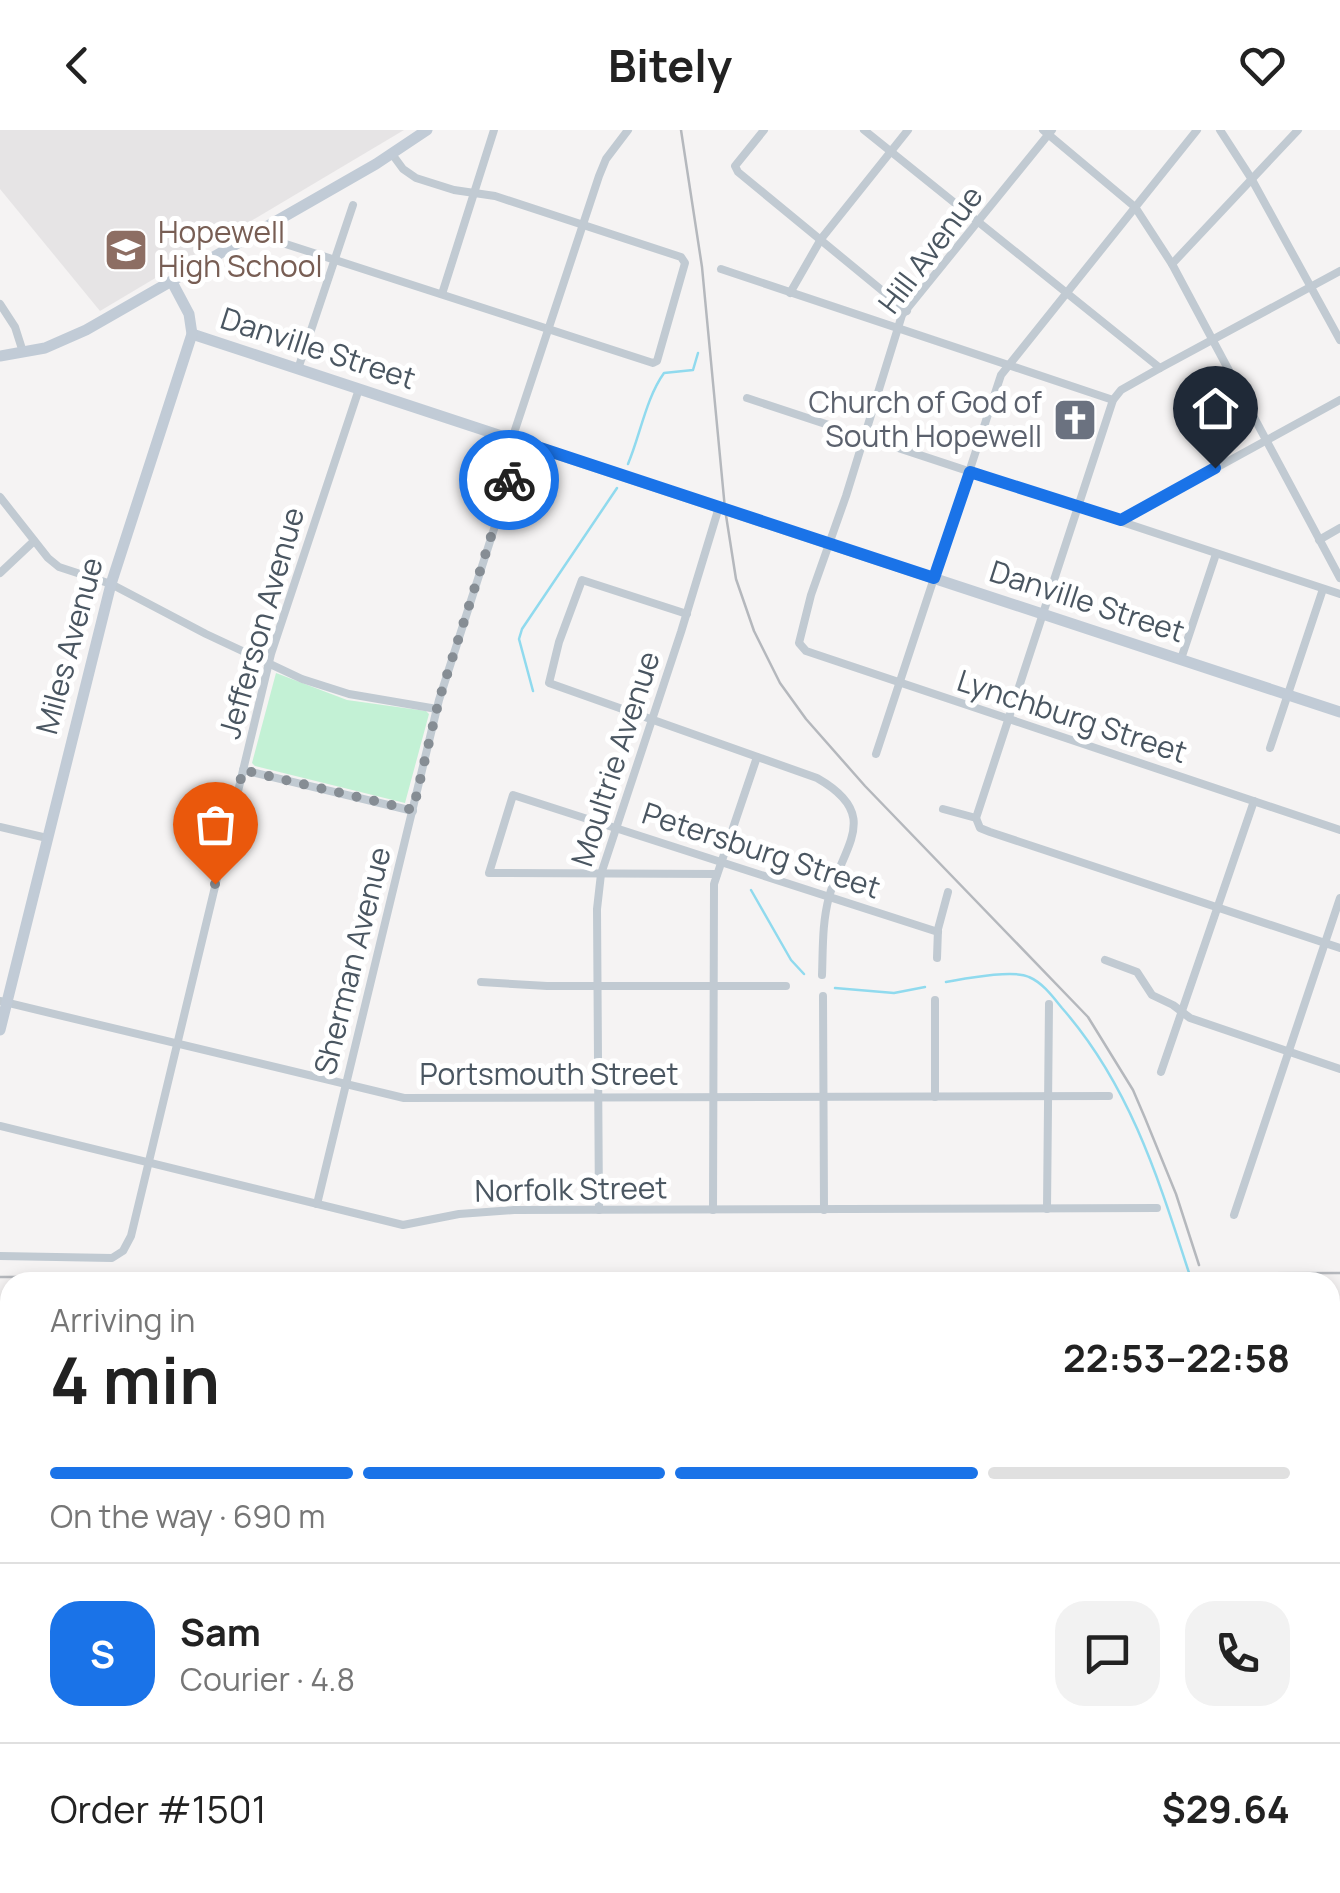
<!DOCTYPE html>
<meta charset="utf-8">
<style>
body{margin:0;font-family:Manrope,sans-serif;background:#f2f2f2;color:#222;height:100vh;display:flex;flex-direction:column;font-size:38px;white-space:nowrap}
*{box-sizing:border-box;margin:0}
p{font-size:32px;color:#767676}
.icon{flex:none;width:55px;height:55px;fill:none;stroke:currentColor;stroke-width:2;stroke-linecap:round;stroke-linejoin:round}
.map{position:relative;flex:1;overflow:hidden}
.drawer{position:absolute;left:0px;top:1142px;width:1340px;height:622px;display:flex;flex-direction:column;background:#fff;border-radius:30px 30px 0 0;box-shadow:0 5px 15px #0003}
.drawer>*{flex:none}
.pin{position:absolute;display:grid;place-items:center;width:85px;height:85px;color:#fff;margin:-102px -42px;border-radius:50% 50% 50% 0;rotate:-45deg;box-shadow:0 0 10px #0007}
.pin .icon{rotate:45deg}
.courier{position:absolute;display:grid;place-items:center;width:100px;height:100px;margin:-50px;border:8px solid #1a73e8;border-radius:50%;background:#fff;color:#222;box-shadow:0 2px 12px #0007}
.overview em{font-style:normal;font-weight:700}
.overview div{display:flex;flex-direction:column-reverse}
.overview{display:flex;align-items:center;justify-content:space-between;height:170px;padding:0 50px}
h1{font-size:65px;font-weight:700;line-height:75px}
.bar{display:grid;grid-template-columns:repeat(4,1fr);gap:15px 10px;align-content:center;height:120px;padding:0 50px}
.bar i{height:12px;border-radius:8px;background:#e0e0e0}
.bar .active{background:#1a73e8}
.bar p{grid-column:span 4}
.line{display:flex;align-items:center;gap:25px;padding:0 50px;border-top:2px solid #e0e0e0}
.line div{flex:1}
.round{display:grid;place-items:center;flex:none;width:105px;height:105px;border-radius:30px;background:#f2f2f2}
header{display:flex;justify-content:space-between;align-items:center;height:130px;padding:0 50px;background:#fff;font-size:45px;font-weight:700}
.map>svg:first-child{display:block}
</style>
<header><svg class="icon" aria-label="back" viewBox="0 0 24 24"><path d="M15 5l-7 7 7 7"/></svg>Bitely<svg class="icon" aria-label="heart" viewBox="0 0 24 24"><path d="M12 20l-8-8c-3-5 5-10 8-4 3-6 11-1 8 4z"/></svg></header>
<div class="map">
<svg width="1340" height="1763" viewBox="0 0 1340 1763">
<rect width="100%" height="100%" fill="#f5f3f3"/>
<!-- education -->
<path fill="#e6e4e5" d="M0 0H404L100 181 0 59Z"/>
<!-- green -->
<path fill="#c3f1d5" d="M276 543 347 570 426 581 429 584 405 673 255 636 252 633Z"/>
<g fill="none" stroke-linecap="round" stroke-linejoin="round">
<!-- stream -->
<g stroke="#90daee" stroke-width="2.5">
<path d="M628 334C640 306 646 268 664 243L693 240 698 223"/>
<path d="M533 561 519 509 522 499 617 358"/>
<path d="M751 760 791 830 804 844"/>
<path d="M946 852C964 849 1013 839 1029 847 1043 853 1053 867 1062 878 1132 958 1160 1054 1192 1152"/>
<path d="M835 858 894 863 925 857"/>
</g>
<defs>
<g id="highway">
<path d="M0 1544 10 1545"/>
<path d="M0 1564 10 1565"/>
<path d="M1330 1661H1340"/>
<path d="M1330 1675H1340"/>
</g>
</defs>
<!-- highway casing -->
<use href="#highway" stroke="#7690ad" stroke-width="19"/>
<!-- street -->
<g stroke="#c1cad2" stroke-width="8">
<path d="M764 0 735 36 738 42 907 181"/>
<path d="M864 0 1160 238"/>
<path d="M1043 0 1135 77 1172 134 1340 448"/>
<path d="M1052 0 902 185 846 366 811 465 799 513 806 521 1340 700"/>
<path d="M1220 0 1251 48 1340 210"/>
<path d="M255 104 653 233 657 231 685 133 681 127 495 66 454 60 416 48 403 39 392 24"/>
<path d="M1172 134 1298 0"/>
<path d="M721 139 1113 270"/>
<path d="M790 163 821 109 908 0"/>
<path d="M442 164 494 0"/>
<path d="M0 174 15 197 23 222"/>
<path d="M298 239 353 75"/>
<path d="M747 268 1340 464"/>
<path d="M512 309 599 46 606 29 628 0"/>
<path d="M0 367 48 428 59 437 111 454 206 504 302 549 349 564 437 579"/>
<path d="M1121 390 1340 270"/>
<path d="M1319 410 1340 398"/>
<path d="M0 443 34 411"/>
<path d="M687 484 582 450 559 512 549 553 817 648C882 685 844 714 829 767 822 793 823 819 822 845"/>
<path d="M1181 529 1216 424"/>
<path d="M1270 618 1323 459"/>
<path d="M876 624 1001 245 1197 0"/>
<path d="M243 640 413 681"/>
<path d="M943 679 976 688 980 698 990 702 1340 818"/>
<path d="M976 688 1113 270 1121 260 1160 238 1340 141"/>
<path d="M0 697 47 708"/>
<path d="M717 744 489 743 513 665 938 802"/>
<path d="M937 828 938 799 948 762"/>
<path d="M1105 830 1137 842 1152 865 1173 875 1190 888 1340 939"/>
<path d="M481 852 547 856H786"/>
<path d="M823 866 824 1080"/>
<path d="M935 870V967"/>
<path d="M0 871 404 968 1109 966"/>
<path d="M1161 942 1254 671"/>
<path d="M0 996 403 1095 459 1084 514 1080 1157 1078"/>
<path d="M317 1074 439 570 522 312"/>
<path d="M1047 1079 1049 874"/>
<path d="M599 1080 597 779 601 744 681 502 719 377"/>
<path d="M713 1080 714 754 757 627"/>
<path d="M1234 1085 1340 768"/>
<path d="M0 1126 112 1128 123 1121 131 1106 271 524 359 259"/>
<path d="M0 1200H10"/>
<path d="M0 1297H10"/>
<path d="M1330 1405H1340"/>
<path d="M0 1410H10"/>
<path d="M0 1670 10 1672"/>
<path d="M26 1763 28 1755"/>
<path d="M142 1763 144 1755"/>
<path d="M298 1763 299 1755"/>
<path d="M408 1763 409 1755"/>
<path d="M502 1763 504 1755"/>
<path d="M904 1763 912 1759 929 1763"/>
</g>
<!-- secondary -->
<g stroke="#c1cbd6" stroke-width="11">
<path d="M192 204 1340 582"/>
<path d="M0 226 45 218 86 200 376 34 427 0"/>
<path d="M0 900 111 454 192 204 189 184 172 152"/>
<path d="M1330 1215H1340"/>
<path d="M1330 1342 1340 1334"/>
<path d="M681 1763 682 1755"/>
<path d="M1075 1763 1081 1755"/>
</g>
<!-- highway -->
<use href="#highway" stroke="#8ba5c1" stroke-width="14"/>
<!-- rail -->
<g stroke="#b5b8bd" stroke-width="2.5">
<path d="M681 0 702 137 725 379 736 449 754 501 780 553 806 589 865 656 1088 887 1133 960 1145 988 1176 1064 1199 1135"/>
<path d="M0 1147 1340 1143"/>
<path d="M1330 1536 1340 1565"/>
</g>
</g>
<g fill="none" stroke-linecap="round" stroke-linejoin="round">
<!-- done -->
<path stroke="#868d94" stroke-width="10" stroke-dasharray="0 18" d="M215 754 243 640 413 680 439 570 509 350"/>
<!-- route -->
<path stroke="#1a73e8" stroke-width="12" d="M509 350 522 312 934 448 970 342 1121 390 1215 338"/>
</g>
<!-- icons -->
<defs>
<symbol id="school-square" viewBox="-11 -11 22 22"><rect x="-9" y="-9" width="18" height="18" rx="4" fill="#8d6e63" stroke="#fff"/><path d="M0-5L7-2L0 1L-7-2ZM-4 1L0 2.5L4 1V4Q0 6-4 4Z" fill="#fff"/></symbol>
<symbol id="church-square" viewBox="-11 -11 22 22"><rect x="-9" y="-9" width="18" height="18" rx="4" fill="#6b7280" stroke="#fff"/><path d="M-1.2-6h2.4v3.5h3.3v2.4h-3.3V6h-2.4V-.1h-3.3v-2.4h3.3Z" fill="#fff"/></symbol>
</defs>
<g fill-rule="evenodd">
<use href="#school-square" x="101" y="95" width="50" height="50"/>
<use href="#church-square" x="1050" y="265" width="50" height="50"/>
</g>
<g text-anchor="middle" stroke-width="10" stroke-linejoin="round" paint-order="stroke">
<!-- education labels -->
<g font-size="30" fill="#785e54" stroke="#fff" text-anchor="start">
<text x="158" y="113">Hopewell<tspan x="158" dy="34">High School</tspan></text>
</g>
<!-- street labels -->
<g font-size="30" fill="#4a5661" stroke="#fff">
<text transform="translate(931 120) rotate(-53)" y="10">Hill Avenue</text>
<text transform="translate(318 219) rotate(18)" y="10">Danville Street</text>
<text transform="translate(1087 472) rotate(18)" y="10">Danville Street</text>
<text transform="translate(262 493) rotate(-74)" y="10">Jefferson Avenue</text>
<text transform="translate(70 516) rotate(-75)" y="10">Miles Avenue</text>
<text transform="translate(1072 587) rotate(18)" y="10">Lynchburg Street</text>
<text transform="translate(616 629) rotate(-72)" y="10">Moultrie Avenue</text>
<text transform="translate(761 721) rotate(18)" y="10">Petersburg Street</text>
<text transform="translate(353 831) rotate(-76)" y="10">Sherman Avenue</text>
<text x="549" y="955">Portsmouth Street</text>
<text transform="translate(571 1060) rotate(-1)" y="10">Norfolk Street</text>
</g>
<!-- worship labels -->
<g font-size="30" fill="#5b616d" stroke="#fff" text-anchor="end">
<text x="1042" y="283">Church of God of<tspan x="1042" dy="34">South Hopewell</tspan></text>
</g>
</g>
</svg>
<div class="pin" style="left:215px;top:754px;background:#ea580c"><svg class="icon" aria-label="bag" viewBox="0 0 24 24"><path d="M5 8h14l-1 12H6zM9 8a3 3 0 0 1 6 0"/></svg></div>
<div class="pin" style="left:1215px;top:338px;background:#1f2937"><svg class="icon" aria-label="home" viewBox="0 0 24 24"><path d="M3 11l9-7 9 7M6 9v11h12V9"/></svg></div>
<div class="courier" style="left:509px;top:350px"><svg class="icon" aria-label="bike" viewBox="0 0 24 24"><circle cx="6" cy="16" r="4"/><circle cx="18" cy="16" r="4"/><path d="M6 16l4-8h5l3 8M10 8l3 8H6M13 5h3"/></svg></div>
<section class="drawer">
<div class="overview"><div><h1>4 min</h1><p>Arriving in</p></div><em>22:53–22:58</em></div>
<div class="bar"><i class="active"></i><i class="active"></i><i class="active"></i><i></i><p>On the way · 690 m</p></div>
<div class="line" style="height:180px"><b class="round" style="background:#1a73e8;color:#fff">S</b><div><b>Sam</b><p>Courier · 4.8</p></div><a class="round"><svg class="icon" aria-label="chat" viewBox="0 0 24 24"><path d="M4 5h16v11H9l-5 4z"/></svg></a><a class="round"><svg class="icon" aria-label="phone" viewBox="0 0 24 24"><path d="M5 4h4l2 5-3 2q2 4 5 5l2-3 5 2v4C11 20 4 13 5 4z"/></svg></a></div>
<div class="line" style="height:130px"><div>Order #1501</div><b>$29.64</b></div>
</section>
</div>
